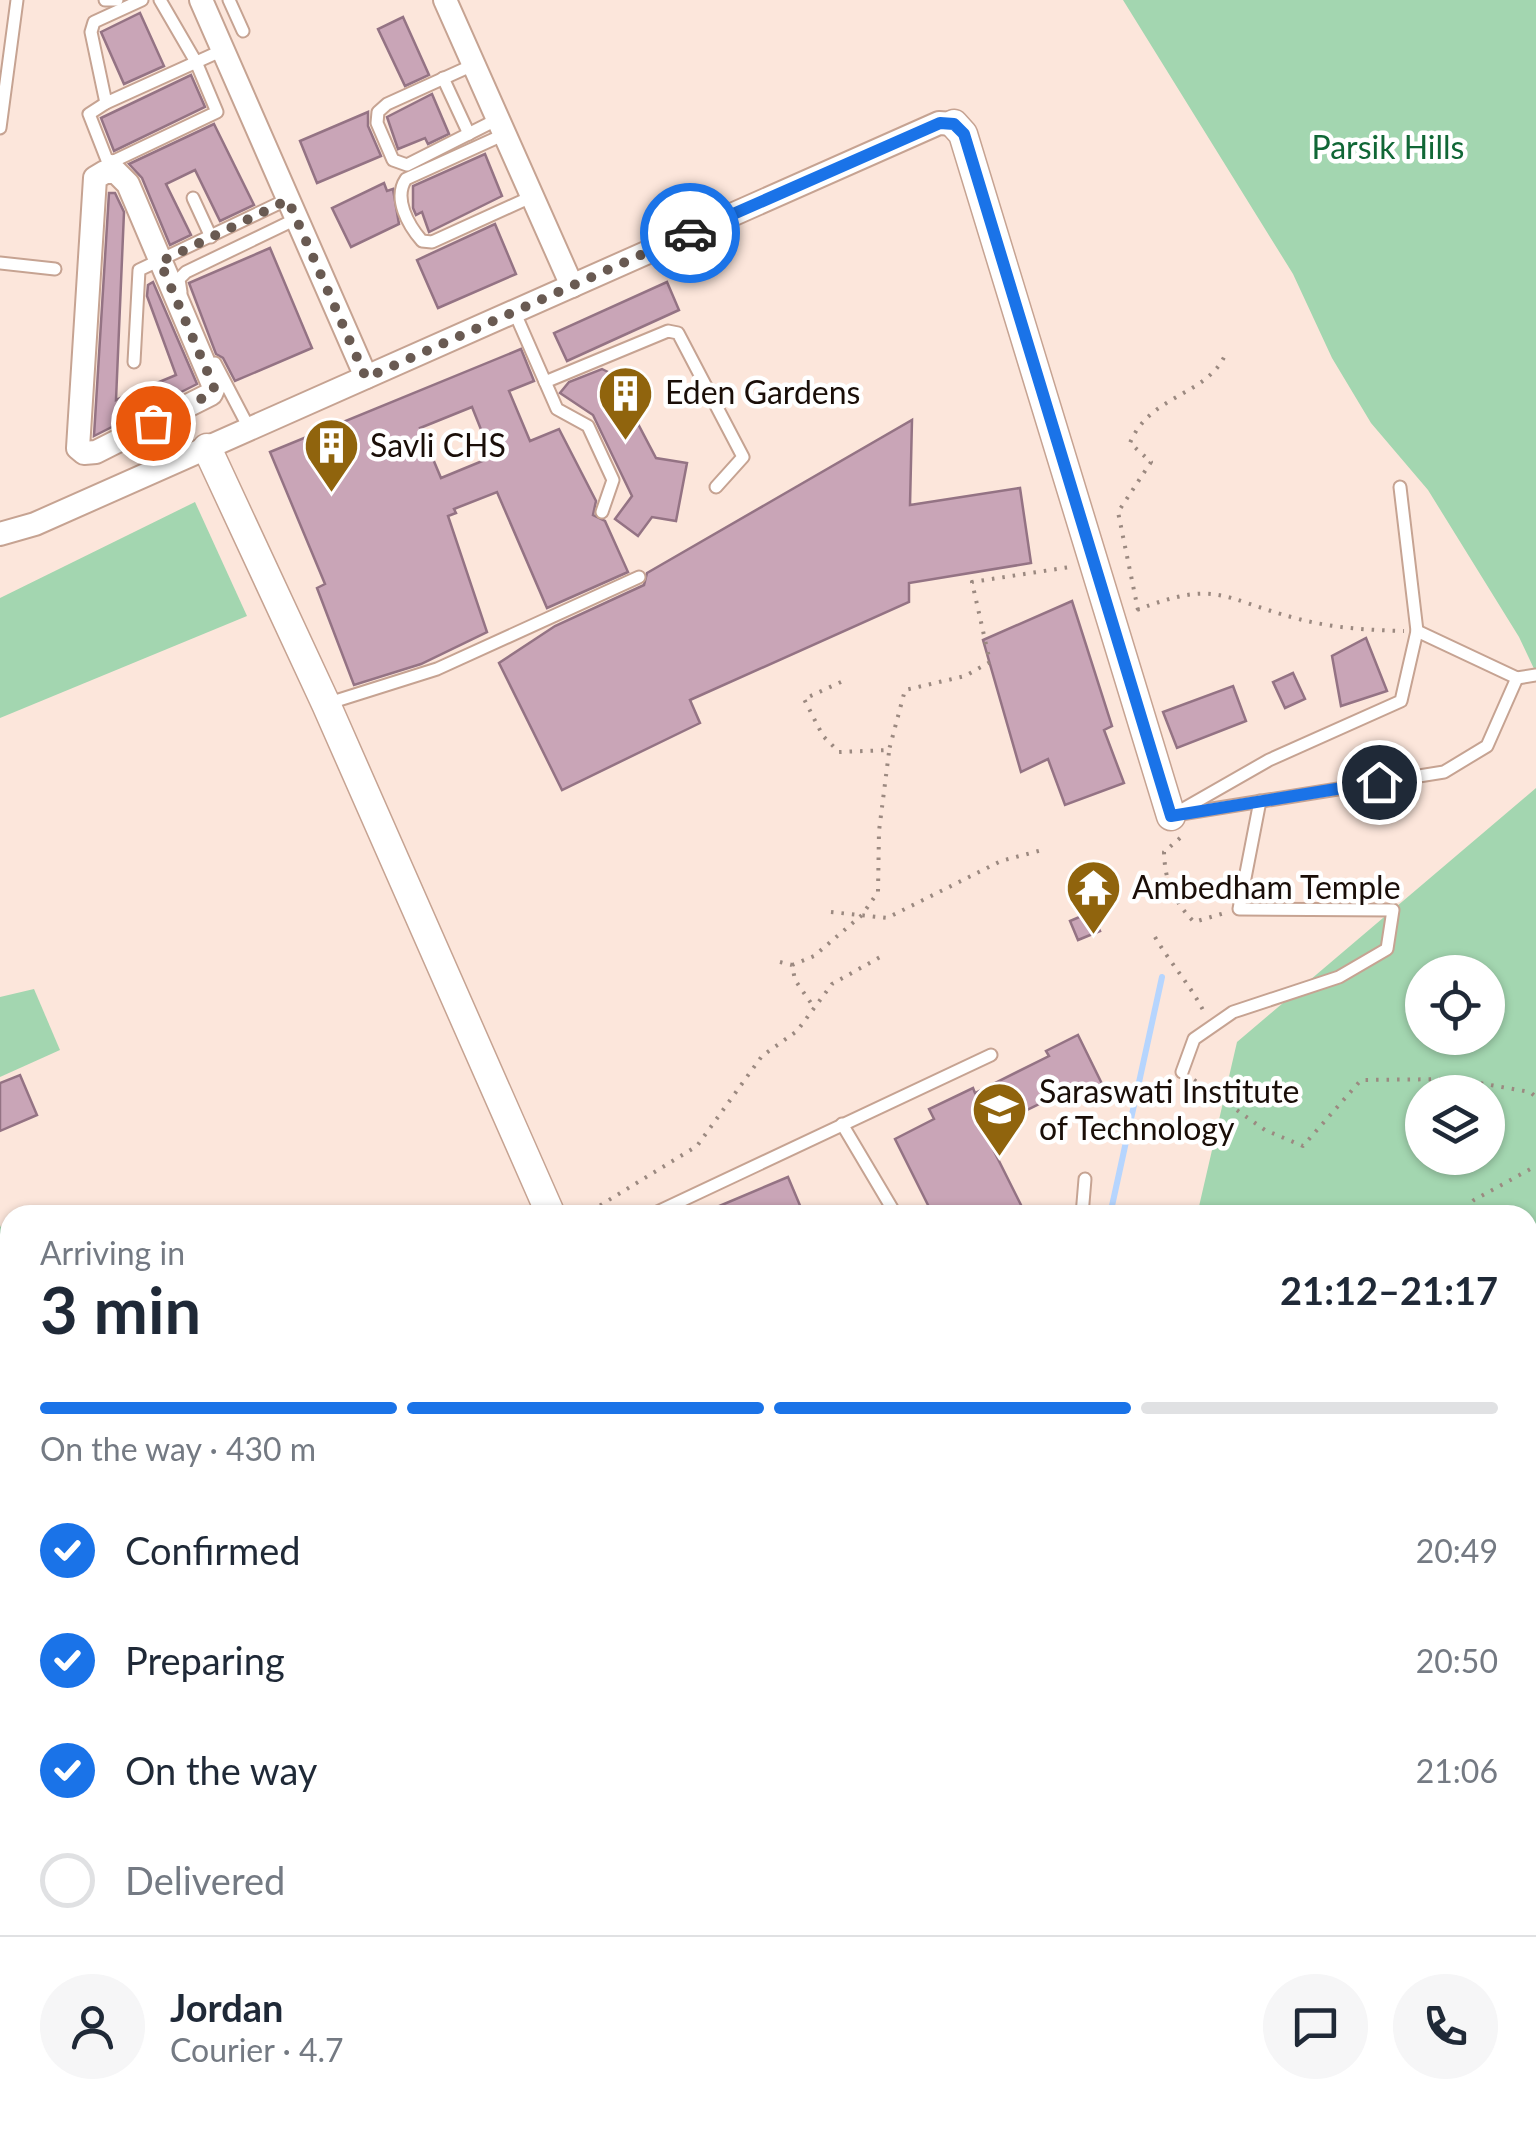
<!DOCTYPE html>
<meta charset="utf-8">
<style>
body{margin:0;font-family:Lato,sans-serif;background:#f6f6f7;color:#1f2937;height:100vh;display:flex;flex-direction:column;font-size:38px;white-space:nowrap}
*{box-sizing:border-box;margin:0}
p{font-size:32px;color:#747a83}
.icon{flex:none;width:55px;height:55px;fill:none;stroke:currentColor;stroke-width:2;stroke-linecap:round;stroke-linejoin:round}
.map{position:relative;flex:1;overflow:hidden}
.panel{position:absolute;left:0px;top:1205px;width:1538px;height:932px;display:flex;flex-direction:column;background:#fff;border-radius:30px 30px 0 0;box-shadow:0 2px 8px #0004}
.panel>*{flex:none}
.controls{position:absolute;left:1405px;top:955px;display:grid;gap:20px}
.controls a{display:grid;place-items:center;width:100px;height:100px;border-radius:50%;background:#fff;box-shadow:0 2px 8px #0004;font-size:50px}
.pin{position:absolute;display:grid;place-items:center;width:85px;height:85px;color:#fff;margin:-42px;border:5px solid #fff;border-radius:50%;box-shadow:0 2px 10px #0007}
.courier{position:absolute;display:grid;place-items:center;width:100px;height:100px;margin:-50px;border:8px solid #1a73e8;border-radius:50%;background:#fff;color:#222;box-shadow:0 2px 12px #0007}
.summary em{font-style:normal;font-weight:700}
.summary div{display:flex;flex-direction:column-reverse}
.summary{display:flex;align-items:center;justify-content:space-between;height:170px;padding:0 40px}
h1{font-size:65px;font-weight:700;line-height:75px}
.bar{display:grid;grid-template-columns:repeat(4,1fr);gap:15px 10px;align-content:center;height:120px;padding:0 40px}
.bar i{height:12px;border-radius:8px;background:#e0e1e3}
.bar .on{background:#1a73e8}
.bar p{grid-column:span 4}
.line{display:flex;align-items:center;gap:25px;padding:0 40px;border-top:2px solid #e0e1e3}
.line div{flex:1}
.round{display:grid;place-items:center;flex:none;width:105px;height:105px;border-radius:52px;background:#f6f6f7}
ol{padding:0 40px;list-style:none}
li{display:flex;align-items:center;gap:30px;height:110px}
li p{margin-inline-start:auto}
li .icon{padding:10px;border-radius:50%;background:#1a73e8;color:#fff;stroke-width:4}
li:last-child{color:#747a83}
li i{width:55px;height:55px;border:5px solid #e0e1e3;border-radius:50%}
.map>svg:first-child{display:block}
</style>
<div class="map">
<svg width="1536" height="2137" viewBox="0 0 1536 2137">
<rect width="100%" height="100%" fill="#fce6db"/>
<!-- green -->
<g fill="#a3d6b0" fill-rule="evenodd">
<path d="M1123 0H1536V673L1519 637 1428 490 1371 423 1332 358 1293 274Z"/>
<path d="M195 502 247 616 0 718V598Z"/>
<path d="M1536 788V2137H1272L1279 2128H1528V1215H1197L1237 1042ZM1422 972H1488V1038H1422ZM1422 1092H1488V1158H1422Z"/>
<path d="M34 989 60 1050 0 1077V997Z"/>
<path d="M0 1225 10 1250V1708L0 1683Z"/>
</g>
<g fill="none" stroke-linecap="round" stroke-linejoin="round">
<!-- stream -->
<g stroke="#b6d5fe" stroke-width="6">
<path d="M1110 1215 1162 977"/>
<path d="M1248 2137 1254 2128"/>
</g>
</g>
<!-- building -->
<g fill="#c9a5b7" stroke="#947384" stroke-width="2.5" fill-rule="evenodd">
<path d="M140 13 164 66 124 84 101 32Z"/>
<path d="M403 17 429 75 405 86 378 29Z"/>
<path d="M191 75 205 107 114 151 101 118Z"/>
<path d="M432 94 449 134 428 144 425 138 398 149 387 117Z"/>
<path d="M368 112V126L381 156 317 183 300 141Z"/>
<path d="M214 124 254 205 220 221 195 170 166 184 191 235 170 245 142 178 129 164Z"/>
<path d="M485 154 502 196 429 232 422 212 416 215 413 208V186Z"/>
<path d="M384 183 387 191 393 189 399 224 351 247 332 208Z"/>
<path d="M109 193H115L124 212 116 400 176 375 147 296 148 285 153 282 197 384 94 436Z"/>
<path d="M495 224 516 274 438 308 417 260Z"/>
<path d="M270 248 312 348 235 381 223 358 216 354 189 283Z"/>
<path d="M667 282 679 310 567 361 554 333Z"/>
<path d="M521 349 534 381 509 391 530 441 559 429 596 501 593 515 605 521 628 572 547 608 497 492 454 509 456 513 448 516 487 632 421 664 354 685 317 588 325 584 270 452ZM472 407 492 457 441 478 420 428Z"/>
<path d="M602 369 650 393 636 420 656 458 687 463 676 521 652 517 638 536 615 519 632 496 593 415 560 393 569 382Z"/>
<path d="M912 420 910 505 1020 488 1031 563 909 583V602L690 700 700 723 562 790 499 663 555 626 644 585 647 573Z"/>
<path d="M1072 601 1112 726 1104 730 1124 783 1065 805 1048 759 1021 772 983 640Z"/>
<path d="M1366 638 1387 691 1341 706 1332 656Z"/>
<path d="M1293 673 1305 699 1285 708 1273 682Z"/>
<path d="M1233 686 1246 721 1177 748 1163 712Z"/>
<path d="M1091 912 1100 931 1078 940 1070 921Z"/>
<path d="M1078 1035 1104 1088 1071 1104 1064 1092 984 1131 1026 1215H933L895 1139 934 1119 929 1109 973 1088 975 1093 1049 1056 1046 1051Z"/>
<path d="M20 1075 37 1115 0 1131V1083Z"/>
<path d="M788 1177 804 1215H698Z"/>
</g>
<g fill="none" stroke-linecap="round" stroke-linejoin="round">
<defs>
<g id="service">
<path d="M105 0H117"/>
<path d="M160 0 196 62 217 112 114 161 107 160 89 114 106 103 223 50"/>
<path d="M229 0 243 31"/>
<path d="M473 65 387 104 378 112 377 123 393 160 407 165 498 119"/>
<path d="M443 78 469 134"/>
<path d="M106 103 91 32 94 22 142 0"/>
<path d="M0 128 17 0"/>
<path d="M505 134 406 179C393 198 408 225 422 241L432 242 531 197"/>
<path d="M193 198 211 237"/>
<path d="M0 263 55 269"/>
<path d="M181 292 179 279 186 272 296 219"/>
<path d="M514 311 557 409 588 426 613 480 602 512"/>
<path d="M134 362 139 270 288 199"/>
<path d="M215 363 249 428"/>
<path d="M545 382 668 331 678 333 743 457 716 487"/>
<path d="M1400 487 1417 631"/>
<path d="M326 704 437 669 639 577"/>
<path d="M1181 814 1444 772 1487 746 1517 678"/>
<path d="M1171 816 1269 760 1401 701 1417 631 1517 678 1536 675"/>
<path d="M1182 1072 1194 1039 1233 1012 1339 977 1387 949 1393 910 1239 909 1260 801"/>
<path d="M842 1124 896 1215"/>
<path d="M651 1215 991 1055"/>
<path d="M1082 1215 1085 1179"/>
<path d="M0 1836 10 1832"/>
<path d="M1134 2137 1138 2128"/>
</g>
<g id="minor">
<path d="M201 0 366 377"/>
<path d="M445 0 572 286"/>
<path d="M105 172H116L128 184 214 387 211 394 96 452 84 453 78 448 95 178Z"/>
<path d="M0 534 35 524 939 123 954 124"/>
</g>
<g id="tertiary">
<path d="M954 124 963 134 1171 816"/>
<path d="M207 448 326 704 551 1215"/>
</g>
<path id="primary" d="M0 2125 5 2137"/>
</defs>
<!-- service casing -->
<use href="#service" stroke="#c6a392" stroke-width="15"/>
<!-- minor casing -->
<use href="#minor" stroke="#c6a392" stroke-width="26"/>
<!-- tertiary casing -->
<use href="#tertiary" stroke="#c6a392" stroke-width="31"/>
<!-- primary casing -->
<use href="#primary" stroke="#fff" stroke-width="39"/>
<!-- path -->
<g stroke="#9b8980" stroke-width="4" stroke-dasharray="2.5 8" stroke-linecap="butt">
<path d="M1137 610C1217 579 1220 598 1295 618 1331 628 1367 630 1404 631"/>
<path d="M1138 610 1118 512 1151 462 1130 443C1150 394 1208 396 1226 353"/>
<path d="M841 682 804 699 823 736 839 752 889 750 905 690 965 676 990 662 972 582 1070 567"/>
<path d="M1180 838 1164 852C1165 882 1173 900 1194 922L1228 912"/>
<path d="M831 912 887 918 1001 861 1042 850"/>
<path d="M1155 937C1172 966 1191 985 1206 1016"/>
<path d="M780 962 792 965 795 980 813 1006"/>
<path d="M792 965 814 956 862 915 878 892 879 831 889 752"/>
<path d="M1194 1080 1265 1130 1303 1146 1361 1080 1456 1079 1530 1092 1536 1097"/>
<path d="M571 1215 586 1214 697 1146 762 1056 797 1031 832 984 882 956"/>
<path d="M1457 1215 1474 1200 1536 1166"/>
<path d="M1528 1306 1536 1305"/>
<path d="M938 2128 942 2137"/>
</g>
<!-- service -->
<use href="#service" stroke="#fff" stroke-width="11"/>
<!-- minor -->
<use href="#minor" stroke="#fff" stroke-width="22"/>
<!-- tertiary -->
<use href="#tertiary" stroke="#fff" stroke-width="28"/>
<!-- primary -->
<use href="#primary" stroke="#f7b595" stroke-width="35"/>
</g>
<g fill="none" stroke-linecap="round" stroke-linejoin="round">
<!-- done -->
<path stroke="#695a52" stroke-width="10" stroke-dasharray="0 18" d="M153 423 211 394 214 387 160 262 288 200 366 378 690 233"/>
<!-- route -->
<path stroke="#1a73e8" stroke-width="12" d="M690 233 940 123 954 124 964 134 1171 816 1379 782"/>
</g>
<!-- icons -->
<defs>
<symbol id="building-pin" viewBox="-11 -11 22 30"><path d="M0 17L-7.5 6A9.5 9.5 0 1 1 7.5 6Z" fill="#90640d" stroke="#fff"/><path d="M-4-6H4V6H1V3H-1V6H-4ZM-2.5-4.3h1.7v1.8h-1.7ZM.8-4.3h1.7v1.8H.8ZM-2.5-1h1.7V.8h-1.7ZM.8-1h1.7V.8H.8Z" fill="#fff"/></symbol>
<symbol id="temple-pin" viewBox="-11 -11 22 30"><path d="M0 17L-7.5 6A9.5 9.5 0 1 1 7.5 6Z" fill="#90640d" stroke="#fff"/><path d="M0-6L5-2H3V0L6.5 2.5H4V6H1.5V3h-3V6H-4V2.5H-6.5L-3 0V-2H-5Z" fill="#fff"/></symbol>
<symbol id="university-pin" viewBox="-11 -11 22 30"><path d="M0 17L-7.5 6A9.5 9.5 0 1 1 7.5 6Z" fill="#90640d" stroke="#fff"/><path d="M0-5L7-2L0 1L-7-2ZM-4 1L0 2.5L4 1V4Q0 6-4 4Z" fill="#fff"/></symbol>
</defs>
<g fill-rule="evenodd">
<use href="#building-pin" x="594" y="362" width="63" height="86"/>
<use href="#building-pin" x="300" y="414" width="63" height="86"/>
<use href="#temple-pin" x="1062" y="856" width="63" height="86"/>
<use href="#university-pin" x="968" y="1078" width="63" height="86"/>
</g>
<g text-anchor="middle" stroke-width="9" stroke-linejoin="round" paint-order="stroke">
<!-- park labels -->
<g font-size="32" fill="#106736" stroke="#fff">
<text x="1388" y="159">Parsik Hills</text>
</g>
<!-- poi labels -->
<g font-size="32" fill="#1a0e08" stroke="#fff" text-anchor="start">
<text x="665" y="404">Eden Gardens</text>
<text x="370" y="457">Savli CHS</text>
<text x="1132" y="899">Ambedham Temple</text>
<text x="1039" y="1103">Saraswati Institute<tspan x="1039" dy="37">of Technology</tspan></text>
</g>
</g>
</svg>
<div class="controls">
<a><svg class="icon" aria-label="locate" viewBox="0 0 24 24"><circle cx="12" cy="12" r="6"/><path d="M12 2v4M12 18v4M2 12h4M18 12h4"/></svg></a>
<a><svg class="icon" aria-label="layers" viewBox="0 0 24 24"><path d="M12 4l9 5-9 5-9-5zM3 14l9 5 9-5"/></svg></a>
</div>
<div class="pin" style="left:153px;top:423px;background:#ea580c"><svg class="icon" aria-label="bag" viewBox="0 0 24 24"><path d="M5 8h14l-1 12H6zM9 8a3 3 0 0 1 6 0"/></svg></div>
<div class="pin" style="left:1379px;top:782px;background:#1f2937"><svg class="icon" aria-label="home" viewBox="0 0 24 24"><path d="M3 11l9-7 9 7M6 9v11h12V9"/></svg></div>
<div class="courier" style="left:690px;top:233px"><svg class="icon" aria-label="car" viewBox="0 0 24 24"><path d="M5 17H2v-5l4-1 3-4h7l3 4 3 1v5h-3M9 17h6M6 11h13"/><circle cx="7" cy="17" r="2"/><circle cx="17" cy="17" r="2"/></svg></div>
<section class="panel">
<div class="summary"><div><h1>3 min</h1><p>Arriving in</p></div><em>21:12–21:17</em></div>
<div class="bar"><i class="on"></i><i class="on"></i><i class="on"></i><i></i><p>On the way · 430 m</p></div>
<ol>
<li><svg class="icon" aria-label="check" viewBox="0 0 24 24"><path d="M5 12l5 5 9-10"/></svg>Confirmed<p>20:49</p></li>
<li><svg class="icon" aria-label="check" viewBox="0 0 24 24"><path d="M5 12l5 5 9-10"/></svg>Preparing<p>20:50</p></li>
<li><svg class="icon" aria-label="check" viewBox="0 0 24 24"><path d="M5 12l5 5 9-10"/></svg>On the way<p>21:06</p></li>
<li><i></i>Delivered</li>
</ol>
<div class="line" style="height:180px"><a class="round"><svg class="icon" aria-label="person" viewBox="0 0 24 24"><circle cx="12" cy="8" r="4"/><path d="M4 21q1-7 8-7t8 7"/></svg></a><div><b>Jordan</b><p>Courier · 4.7</p></div><a class="round"><svg class="icon" aria-label="chat" viewBox="0 0 24 24"><path d="M4 5h16v11H9l-5 4z"/></svg></a><a class="round"><svg class="icon" aria-label="phone" viewBox="0 0 24 24"><path d="M5 4h4l2 5-3 2q2 4 5 5l2-3 5 2v4C11 20 4 13 5 4z"/></svg></a></div>
</section>
</div>
